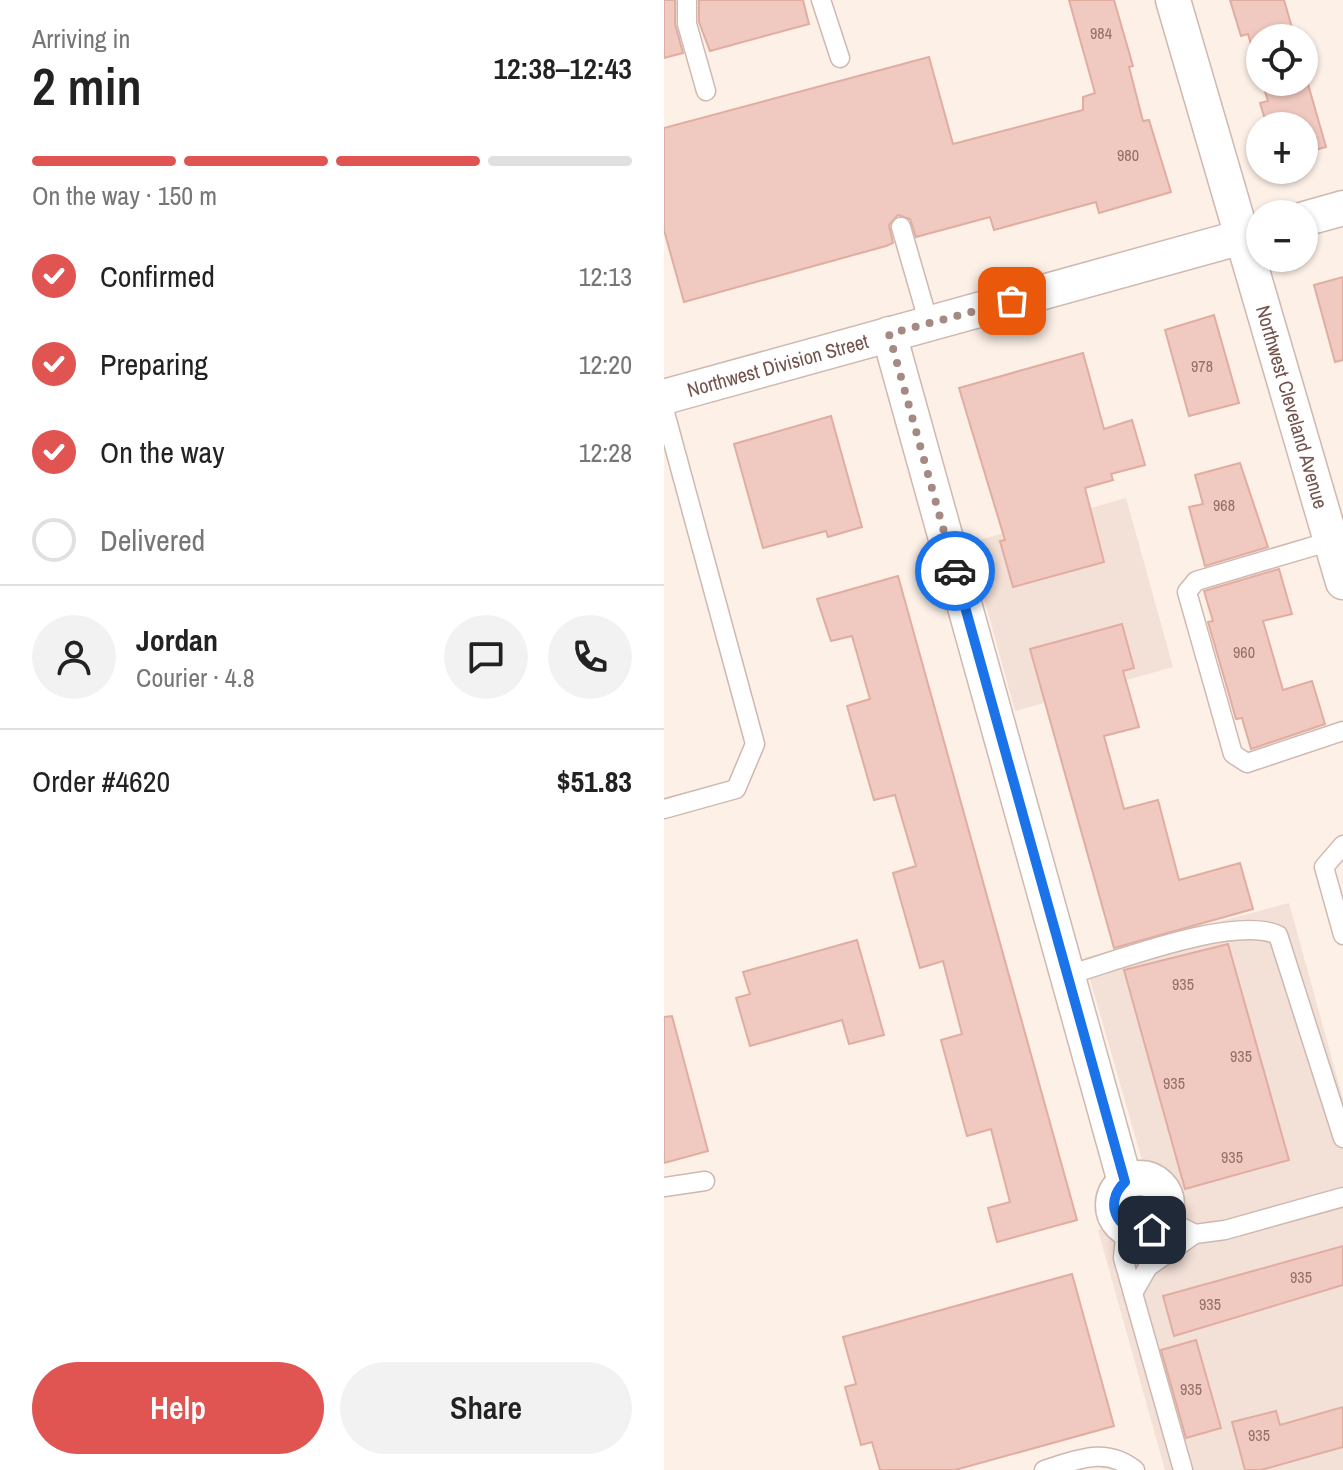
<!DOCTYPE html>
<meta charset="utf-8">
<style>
body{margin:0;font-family:"Archivo Narrow",sans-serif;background:#f2f2f2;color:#222;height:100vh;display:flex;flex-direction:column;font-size:30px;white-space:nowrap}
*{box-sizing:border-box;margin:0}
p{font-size:26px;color:#767676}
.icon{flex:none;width:44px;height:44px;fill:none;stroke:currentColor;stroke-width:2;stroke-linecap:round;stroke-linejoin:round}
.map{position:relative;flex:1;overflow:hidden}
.sheet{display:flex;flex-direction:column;background:#fff;width:664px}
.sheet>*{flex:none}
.buttons{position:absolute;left:582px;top:24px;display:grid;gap:16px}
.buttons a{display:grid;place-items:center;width:72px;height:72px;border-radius:50%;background:#fff;box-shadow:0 2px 6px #0004;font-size:40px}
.pin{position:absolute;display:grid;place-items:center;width:68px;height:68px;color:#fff;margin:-34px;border-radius:16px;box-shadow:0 4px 12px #0006}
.courier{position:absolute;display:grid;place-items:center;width:80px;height:80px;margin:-40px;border:6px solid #1a73e8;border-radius:50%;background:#fff;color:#222;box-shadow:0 2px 10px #0007}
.overview em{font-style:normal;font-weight:600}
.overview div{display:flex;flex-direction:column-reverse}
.overview{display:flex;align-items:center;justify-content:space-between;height:136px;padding:0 32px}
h1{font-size:52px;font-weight:600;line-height:60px}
.bar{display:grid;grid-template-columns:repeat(4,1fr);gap:12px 8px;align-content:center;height:96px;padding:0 32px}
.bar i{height:10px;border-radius:6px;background:#e0e0e0}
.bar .current{background:#e05552}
.bar p{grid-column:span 4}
.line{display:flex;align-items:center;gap:20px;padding:0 32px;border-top:2px solid #e0e0e0}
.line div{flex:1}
.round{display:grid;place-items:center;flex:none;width:84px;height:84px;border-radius:42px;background:#f2f2f2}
ol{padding:0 32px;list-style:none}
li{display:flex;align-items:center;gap:24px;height:88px}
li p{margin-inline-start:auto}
li .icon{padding:8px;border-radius:50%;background:#e05552;color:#fff;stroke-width:4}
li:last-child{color:#767676}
li i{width:44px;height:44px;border:4px solid #e0e0e0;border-radius:50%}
.button{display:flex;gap:16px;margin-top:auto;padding:16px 32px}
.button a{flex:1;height:92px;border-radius:48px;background:#e05552;color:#fff;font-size:32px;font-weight:600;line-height:92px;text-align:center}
.button a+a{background:#f2f2f2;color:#222}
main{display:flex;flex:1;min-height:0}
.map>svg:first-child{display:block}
</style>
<main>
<section class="sheet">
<div class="overview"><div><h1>2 min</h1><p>Arriving in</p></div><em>12:38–12:43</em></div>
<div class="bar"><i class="current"></i><i class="current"></i><i class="current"></i><i></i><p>On the way · 150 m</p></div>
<ol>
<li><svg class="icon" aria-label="check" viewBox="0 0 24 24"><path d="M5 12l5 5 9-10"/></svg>Confirmed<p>12:13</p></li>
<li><svg class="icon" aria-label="check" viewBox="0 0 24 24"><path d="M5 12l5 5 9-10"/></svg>Preparing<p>12:20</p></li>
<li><svg class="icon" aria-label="check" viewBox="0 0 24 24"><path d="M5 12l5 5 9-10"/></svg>On the way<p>12:28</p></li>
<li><i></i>Delivered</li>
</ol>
<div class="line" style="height:144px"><a class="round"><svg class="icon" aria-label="person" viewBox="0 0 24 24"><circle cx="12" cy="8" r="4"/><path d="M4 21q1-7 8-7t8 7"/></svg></a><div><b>Jordan</b><p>Courier · 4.8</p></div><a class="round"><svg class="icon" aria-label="chat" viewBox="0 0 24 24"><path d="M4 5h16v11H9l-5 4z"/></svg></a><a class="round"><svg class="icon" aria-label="phone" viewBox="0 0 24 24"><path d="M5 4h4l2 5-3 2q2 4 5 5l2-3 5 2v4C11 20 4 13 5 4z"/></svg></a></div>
<div class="line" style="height:104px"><div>Order #4620</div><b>$51.83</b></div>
<div class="button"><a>Help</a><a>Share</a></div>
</section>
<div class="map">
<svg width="679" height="1470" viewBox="0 0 679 1470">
<rect width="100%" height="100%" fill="#fcf0e7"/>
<!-- residential -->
<g fill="#f3e0d6">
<path d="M462 498 509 667 351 711 305 543Z"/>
<path d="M625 903 679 1099V1470H501L434 1230 445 1227 463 1246 489 1247 514 1226 515 1194 508 1181 478 1160 420 958Z"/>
</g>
<!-- building -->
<g fill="#f0c9c0" stroke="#e2ada1" stroke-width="2">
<path d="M0 0H11V24L19 53 0 58Z"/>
<path d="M35 0H139L145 24 46 51 35 22Z"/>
<path d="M405 0H450L469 66 465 67 479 121 485 120 507 192 435 213 432 202 330 230 326 217 252 237 246 219 234 215 225 225 229 243 222 246 20 302 0 230V128L265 57 289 144 419 110V97L431 93Z"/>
<path d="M566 0H620L631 38H596V75L584 34 577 36Z"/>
<path d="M640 70 662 147 640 153V126H603L596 103 604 101 598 82H640Z"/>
<path d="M679 277V360L671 362 650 285Z"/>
<path d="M550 315 575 403 525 416 501 330Z"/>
<path d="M419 353 440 429 468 420 481 465 447 474 449 480 421 488 440 562 349 587 336 541 341 540 295 388Z"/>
<path d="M167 416 198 527 164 537 162 531 99 548 70 444Z"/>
<path d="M576 463 604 547 541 566 525 507 539 504 531 475Z"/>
<path d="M615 569 628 614 599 621 619 690 648 681 661 724 587 749 578 718 572 719 564 691 544 622 549 621 540 591Z"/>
<path d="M234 576 413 1220 333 1242 324 1208 346 1202 327 1129 303 1136 277 1040 298 1034 279 961 256 968 229 873 252 866 231 795 210 800 183 706 206 699 188 636 167 641 153 599Z"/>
<path d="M458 624 470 668 459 671 475 727 440 736 460 809 494 800 515 880 576 863 589 909 450 948 366 649Z"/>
<path d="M193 940 220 1035 185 1044 178 1020 86 1046 72 998 86 994 79 972Z"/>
<path d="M564 944 625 1160 521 1189 460 970Z"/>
<path d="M8 1016 44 1151 0 1163V1017Z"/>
<path d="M679 1246V1285L510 1336 499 1296Z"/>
<path d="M408 1274 450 1426 291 1470H216L208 1442 197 1445 181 1387 192 1384 179 1337Z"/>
<path d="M532 1340 557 1428 522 1438 497 1350Z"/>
<path d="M679 1407V1447L597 1470H581L568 1422 612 1411 616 1425Z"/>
</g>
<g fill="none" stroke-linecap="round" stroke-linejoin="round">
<defs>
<g id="lane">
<path d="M23 0V24L42 91"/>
<path d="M157 0 176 58"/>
<path d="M237 227 265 324"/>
<path d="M0 409 91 744 72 789 0 809"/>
<path d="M667 541 532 581 523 592 569 754 583 763 679 731"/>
<path d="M679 845 660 867 679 935"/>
<path d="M404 975C453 961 569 915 614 935L679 1138"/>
<path d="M0 1187 41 1181"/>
<path d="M500 1218 531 1234 561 1230 679 1197"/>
<path d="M462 1228 459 1258 519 1470"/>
<path d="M469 1293 484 1267 531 1234"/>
<path d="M380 1470C413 1460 441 1446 471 1470"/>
</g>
<g id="street">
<path id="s1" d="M509 0 679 582"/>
<path d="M640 219 679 208"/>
<path d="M225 334 461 1182"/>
<path id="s2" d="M0 397 596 232"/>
<circle cx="476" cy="1205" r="27"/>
</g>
</defs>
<!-- lane casing -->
<use href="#lane" stroke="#cfb8b0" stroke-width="21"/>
<!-- street casing -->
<use href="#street" stroke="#cfb8b0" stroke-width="37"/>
<!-- lane -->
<use href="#lane" stroke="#fff" stroke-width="18"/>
<!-- street -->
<use href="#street" stroke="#fff" stroke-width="34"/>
</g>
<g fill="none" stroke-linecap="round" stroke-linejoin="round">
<!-- done -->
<path stroke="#a48a82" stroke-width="8" stroke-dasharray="0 14.4" d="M291 571 225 334 348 301"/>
<!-- route -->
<path stroke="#1a73e8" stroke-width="10" d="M291 571 461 1182C437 1204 456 1238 488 1230"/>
</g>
<g text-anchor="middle" stroke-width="7" stroke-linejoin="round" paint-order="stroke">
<!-- number labels -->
<g font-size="16" fill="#937069">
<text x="437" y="39">984</text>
<text x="464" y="161">980</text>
<text x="538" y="372">978</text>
<text x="560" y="511">968</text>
<text x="580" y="658">960</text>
<text x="519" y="990">935</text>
<text x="577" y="1062">935</text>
<text x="510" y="1089">935</text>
<text x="568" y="1163">935</text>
<text x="637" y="1283">935</text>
<text x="546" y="1310">935</text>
<text x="527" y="1395">935</text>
<text x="595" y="1441">935</text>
</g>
<!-- street labels -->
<g font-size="20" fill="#74534c" stroke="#fef4ee">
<text dy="7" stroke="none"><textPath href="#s2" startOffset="118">Northwest Division Street</textPath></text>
<text dy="7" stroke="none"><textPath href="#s1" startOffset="424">Northwest Cleveland Avenue</textPath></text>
</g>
</g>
</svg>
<div class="buttons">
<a><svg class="icon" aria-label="locate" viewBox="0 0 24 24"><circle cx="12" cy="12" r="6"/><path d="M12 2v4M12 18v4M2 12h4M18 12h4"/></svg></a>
<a>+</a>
<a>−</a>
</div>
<div class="pin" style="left:348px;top:301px;background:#ea580c"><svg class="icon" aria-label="bag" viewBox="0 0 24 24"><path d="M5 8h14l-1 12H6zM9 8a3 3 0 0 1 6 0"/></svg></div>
<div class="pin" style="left:488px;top:1230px;background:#1f2937"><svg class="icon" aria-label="home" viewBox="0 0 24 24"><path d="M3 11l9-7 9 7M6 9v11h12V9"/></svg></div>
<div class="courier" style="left:291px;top:571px"><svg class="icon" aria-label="car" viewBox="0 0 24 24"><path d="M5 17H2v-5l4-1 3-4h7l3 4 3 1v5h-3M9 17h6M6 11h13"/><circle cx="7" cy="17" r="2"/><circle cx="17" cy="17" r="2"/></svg></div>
</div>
</main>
